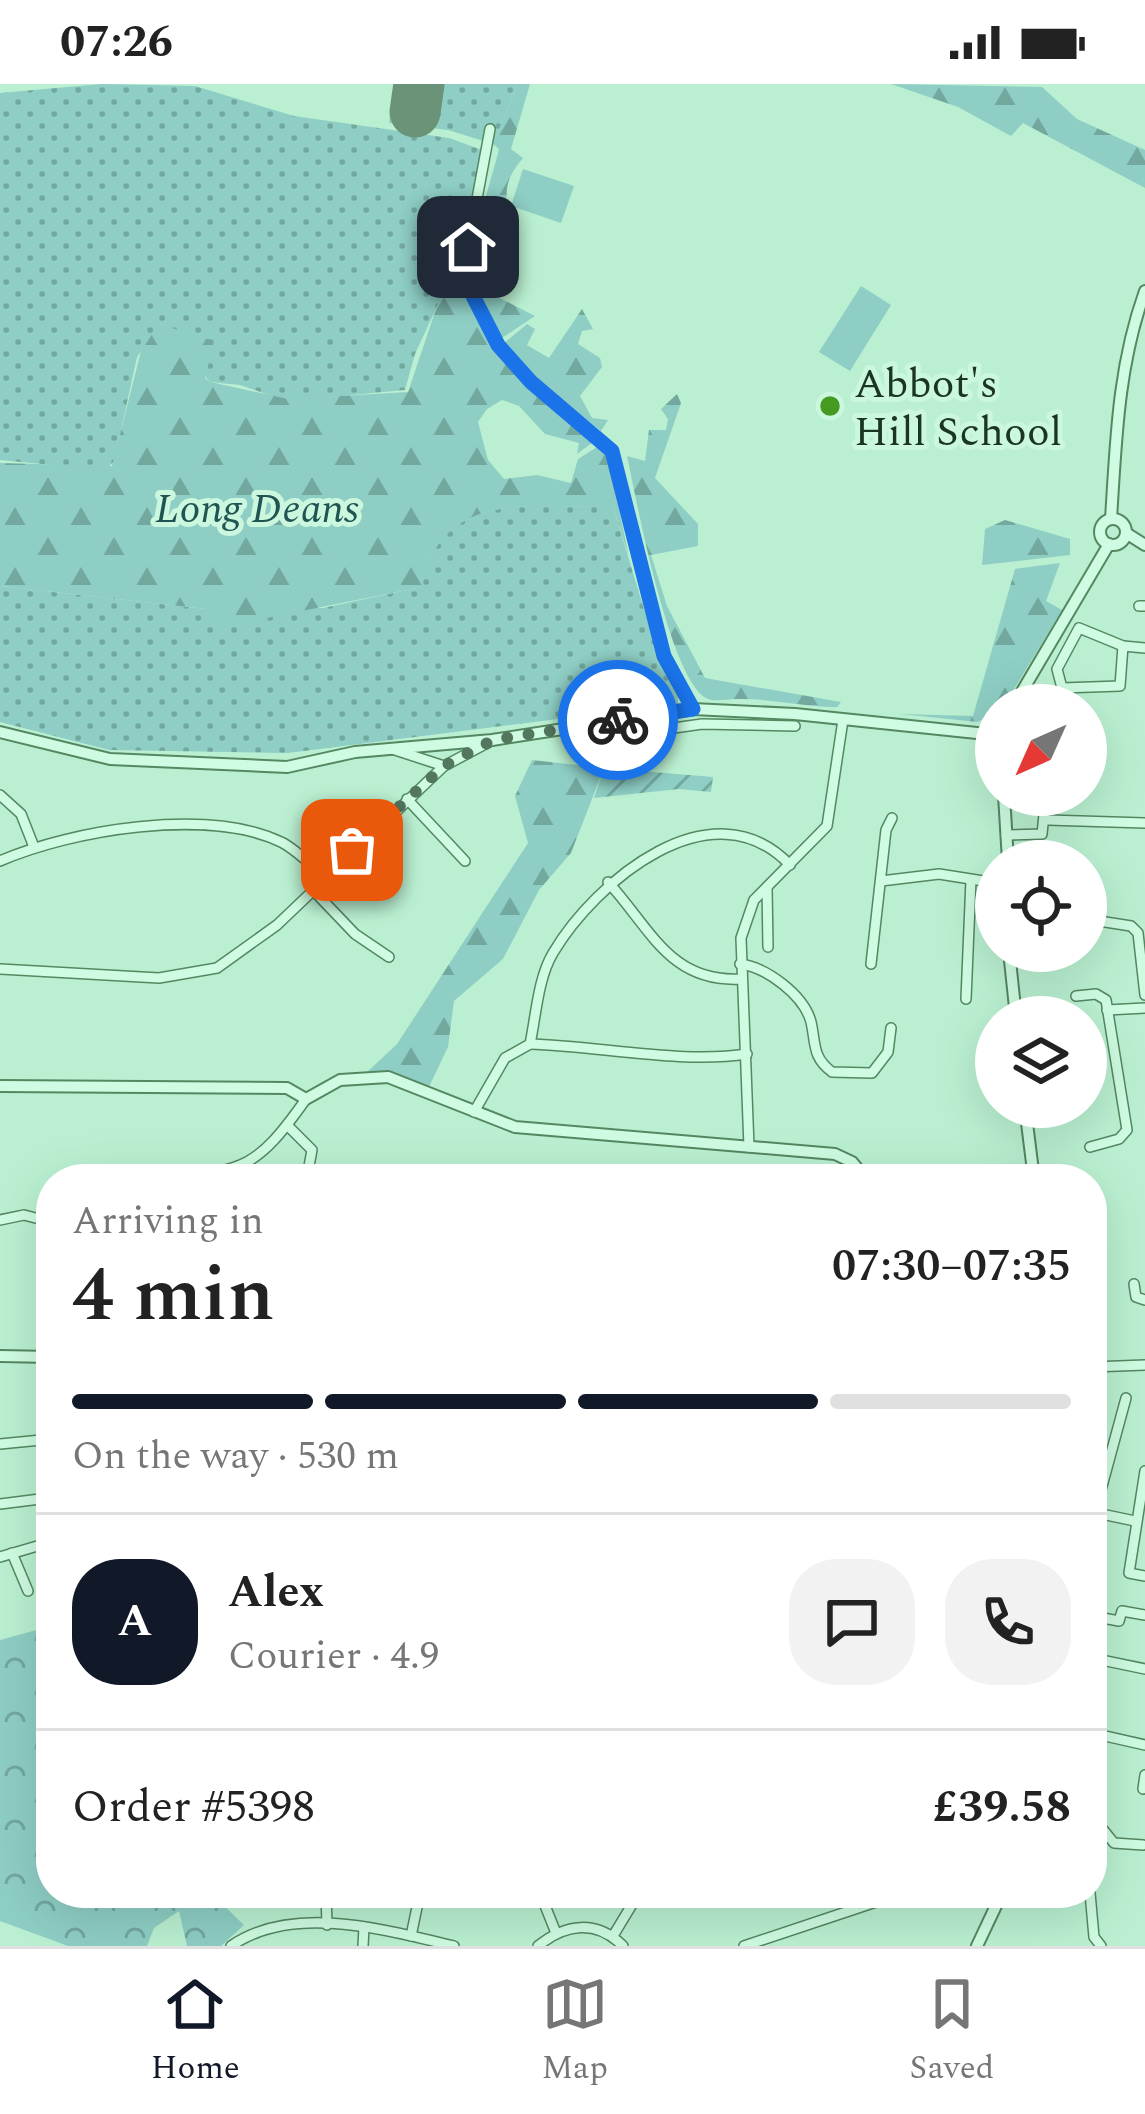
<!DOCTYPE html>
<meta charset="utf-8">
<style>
body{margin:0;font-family:Spectral,serif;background:#f2f2f2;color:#222;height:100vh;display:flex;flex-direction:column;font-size:45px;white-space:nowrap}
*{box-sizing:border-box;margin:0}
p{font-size:39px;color:#767676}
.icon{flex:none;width:66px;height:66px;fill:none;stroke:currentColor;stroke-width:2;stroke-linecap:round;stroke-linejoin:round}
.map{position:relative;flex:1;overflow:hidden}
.side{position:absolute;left:36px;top:1080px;width:1071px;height:744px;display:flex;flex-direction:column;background:#fff;border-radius:48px;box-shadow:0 12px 48px #0002}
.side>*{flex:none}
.needle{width:78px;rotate:225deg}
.controls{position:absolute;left:975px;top:600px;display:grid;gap:24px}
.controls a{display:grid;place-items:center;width:132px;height:132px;border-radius:50%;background:#fff;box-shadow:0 12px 48px #0002;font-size:60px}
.pin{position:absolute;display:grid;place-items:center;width:102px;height:102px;color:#fff;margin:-51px;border-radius:24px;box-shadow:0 6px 18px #0006}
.courier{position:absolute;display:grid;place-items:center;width:120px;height:120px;margin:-60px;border:9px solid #1a73e8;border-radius:50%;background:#fff;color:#222;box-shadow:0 3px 15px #0007}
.head em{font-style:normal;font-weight:600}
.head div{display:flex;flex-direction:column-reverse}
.head{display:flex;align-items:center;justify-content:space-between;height:204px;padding:0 36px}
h1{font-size:78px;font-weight:600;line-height:90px}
.bar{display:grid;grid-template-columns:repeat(4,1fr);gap:18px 12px;align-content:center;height:144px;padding:0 36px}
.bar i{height:15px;border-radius:9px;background:#e0e0e0}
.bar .on{background:#111827}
.bar p{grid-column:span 4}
.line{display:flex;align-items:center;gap:30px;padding:0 36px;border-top:3px solid #e0e0e0}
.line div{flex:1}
.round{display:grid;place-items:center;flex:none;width:126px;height:126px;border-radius:48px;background:#f2f2f2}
.status{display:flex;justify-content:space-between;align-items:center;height:84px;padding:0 60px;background:#fff;direction:ltr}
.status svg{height:33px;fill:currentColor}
.dock{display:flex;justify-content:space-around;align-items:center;height:168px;border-top:3px solid #e0e0e0;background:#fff;font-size:33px;color:#767676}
.dock a{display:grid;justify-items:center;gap:6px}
.dock .on{color:#111827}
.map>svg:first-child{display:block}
</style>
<div class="status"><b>07:26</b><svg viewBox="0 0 49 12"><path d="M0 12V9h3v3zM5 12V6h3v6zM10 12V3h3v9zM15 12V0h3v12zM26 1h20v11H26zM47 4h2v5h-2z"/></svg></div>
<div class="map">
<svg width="1145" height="1862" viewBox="0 0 1145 1862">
<defs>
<pattern id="grass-dots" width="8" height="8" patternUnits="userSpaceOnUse" patternTransform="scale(3)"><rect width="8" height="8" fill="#8ecec4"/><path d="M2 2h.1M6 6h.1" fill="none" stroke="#73a89f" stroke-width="1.8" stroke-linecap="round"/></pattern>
<pattern id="forest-firs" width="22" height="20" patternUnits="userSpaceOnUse" patternTransform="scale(3)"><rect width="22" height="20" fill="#8ecec4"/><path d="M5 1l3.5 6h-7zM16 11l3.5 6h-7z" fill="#73a89f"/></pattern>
<pattern id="park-crowns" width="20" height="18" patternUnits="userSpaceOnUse" patternTransform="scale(3)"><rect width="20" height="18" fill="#8ecec4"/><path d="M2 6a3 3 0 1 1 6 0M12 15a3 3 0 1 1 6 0" fill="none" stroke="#73a89f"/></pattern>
<pattern id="garden-furrows" width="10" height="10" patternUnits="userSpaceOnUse" patternTransform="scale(3)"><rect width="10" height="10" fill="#8ecec4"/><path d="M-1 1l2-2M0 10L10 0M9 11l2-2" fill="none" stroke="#73a89f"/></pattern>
</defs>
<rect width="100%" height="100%" fill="#baf0d1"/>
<!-- grass -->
<g fill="url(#grass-dots)">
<path d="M101 0 195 2 294 32 449 54 485 67 456 182 415 270 405 306 286 317 240 301 210 298 161 240 137 273 114 378 104 386 0 376V9Z"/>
<path d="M394 0H518L493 60 448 46 389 39Z"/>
<path d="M613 423 648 538 678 601V620L288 669 109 666 0 638V502L206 525 323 524 421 503C441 403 533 424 613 423Z"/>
</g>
<!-- forest -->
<g fill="url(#forest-firs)">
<path d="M518 0H530L511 65 523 74C502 99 507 108 507 138 507 160 493 186 486 207L535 232 502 254C448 206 485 123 499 65L493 60Z"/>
<path d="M891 0 1042 3 1077 35 1145 66V104L1023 39 1011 52 958 23Z"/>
<path d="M463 165C474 181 468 208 476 227 500 284 549 319 596 356L577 370 579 359 545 350 519 322 502 316 487 325 478 338 488 376 504 395 537 391 571 399 578 375 605 358 629 473 613 423C533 424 440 404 422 503L227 542 206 525 0 502V379L112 382 141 267 159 240 214 257 205 294 210 298 288 315 408 308 440 213Z"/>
<path d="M582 225 593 245 582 247 578 260 600 274 602 283 580 312 592 334 608 336 601 347 534 292 504 259 527 240 535 245 527 261 549 274Z"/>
<path d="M677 310 681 319 655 394 698 440V462L651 471 667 522 705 594 841 618 837 623C803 623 770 614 736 615 728 615 716 618 708 615 670 599 636 414 627 372L645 377 649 346H666L668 335 661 325Z"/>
<path d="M1005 436 1070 455V471L982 481 985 445Z"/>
<path d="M1060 479 1046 517 1062 526 1005 620 978 638 900 630 973 632 1015 485Z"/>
<path d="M532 676 604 684 571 769 539 806 503 875 454 917 448 963 426 1009 365 990 397 960 528 759 515 712Z"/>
</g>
<!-- park -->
<path fill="url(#park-crowns)" d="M51 1542V1809H211L244 1841 221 1862H187L179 1827 154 1844 147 1862H68L0 1837V1556Z"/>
<!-- garden -->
<path fill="url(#garden-furrows)" d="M604 684 713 693 711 708 679 705 594 714Z"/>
<!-- pitch -->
<g fill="#8ecec4">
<path d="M523 85 574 102 561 139 511 122Z"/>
<path d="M861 202 891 221 850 287 819 268Z"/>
</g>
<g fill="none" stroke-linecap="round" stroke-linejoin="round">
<!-- runway -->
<path stroke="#6a9378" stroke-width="51" d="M415 28 419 0"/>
<defs>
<g id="minor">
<path d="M490 45 468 163 473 212 498 261 531 298 612 367 664 572 693 625"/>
<path d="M1139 522H1145"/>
<path d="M1062 604 1057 585 1079 544 1123 562 1145 564"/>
<path d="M1047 621 1062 604 1120 602 1123 562"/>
<path d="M623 635 625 651 702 640 795 642"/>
<path d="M392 665 444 682"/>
<path d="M0 711 21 730 34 763"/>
<path d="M407 715 465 777"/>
<path d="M1048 736 1145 739"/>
<path d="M1006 751 1042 750 1046 711"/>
<path d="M0 777C71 746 208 723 281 758 296 765 311 782 325 792"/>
<path d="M881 797 939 790 996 799"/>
<path d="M608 798C651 845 670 899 741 895"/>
<path d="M767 803 768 863"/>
<path d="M312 805 355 850 389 873"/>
<path d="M1086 835 1131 842 1138 849 1145 911"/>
<path d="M740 880C766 883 804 911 811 938 816 960 812 973 832 988L872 989 888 968 891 944"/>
<path d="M871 880 886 746 892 734"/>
<path d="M0 885 159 894 217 884 277 841 444 682 491 657"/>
<path d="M1076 912 1096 910 1106 916 1127 1046 1119 1055 1090 1063"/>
<path d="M966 915 971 796"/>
<path d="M1107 926 1145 924"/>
<path d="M530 960C599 962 681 980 747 970"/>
<path d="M474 1028 505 974 530 960C536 932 538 894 553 869 595 798 712 699 790 781"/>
<path d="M287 1041 312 1066 307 1093"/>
<path d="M749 1063 741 854 754 816 827 742 843 636"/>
<path d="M154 1095C242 1086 253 1090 306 1015"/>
<path d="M0 1136 24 1131 51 1138"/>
<path d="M1134 1200 1136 1213 1145 1216"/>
<path d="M1092 1283 1145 1281"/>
<path d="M0 1360 51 1355"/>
<path d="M1145 1387 1129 1489 1145 1492"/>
<path d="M0 1420 40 1415 51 1422"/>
<path d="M1092 1428 1135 1437"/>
<path d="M12 1469 28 1507"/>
<path d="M1092 1470 1095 1428 1126 1314"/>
<path d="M0 1473 51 1458"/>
<path d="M1092 1532 1119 1537 1122 1527 1145 1531"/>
<path d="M1092 1574 1145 1585"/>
<path d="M1092 1649 1145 1661"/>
<path d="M1143 1705 1145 1691"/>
<path d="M1092 1732 1114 1759 1143 1761"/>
<path d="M326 1809 327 1841"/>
<path d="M540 1809 556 1849"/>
<path d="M1090 1809 1094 1853 1101 1862"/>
<path d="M411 1852 420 1809"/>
<path d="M613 1852 639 1809"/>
<path d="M231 1862C293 1819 386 1846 454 1862"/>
<path d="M363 1862 364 1843"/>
<path d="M538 1862C565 1840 596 1835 623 1862"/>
<path d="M744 1862 903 1809"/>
</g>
<g id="tertiary">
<circle cx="1113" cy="448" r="13"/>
<path d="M1111 435C1116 356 1118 282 1145 207"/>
<path d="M1126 449 1145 461"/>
<path d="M1014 621 1109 460"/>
<path d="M0 648 110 675 287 683 355 668 492 656 693 625 795 630 996 651"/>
<path d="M1004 711 1008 777"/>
<path d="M1009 867 1016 933"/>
<path d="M0 1002 287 1004 306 1015 340 996 388 993 515 1043 835 1070 852 1078 866 1095"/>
<path d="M1025 1023 1034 1095"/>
<path d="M0 1272 51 1273"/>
<path d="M977 1862 1002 1809"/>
</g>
</defs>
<!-- minor casing -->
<use href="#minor" stroke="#548861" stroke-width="12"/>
<!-- tertiary casing -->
<use href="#tertiary" stroke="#548861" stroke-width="14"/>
<!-- minor -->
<use href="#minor" stroke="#cefbe1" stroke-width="9"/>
<!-- tertiary -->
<use href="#tertiary" stroke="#cefbe1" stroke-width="10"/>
</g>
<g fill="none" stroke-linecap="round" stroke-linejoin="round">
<!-- done -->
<path stroke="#52775d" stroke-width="12" stroke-dasharray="0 21.6" d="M352 766 444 682 493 656 618 636"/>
<!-- route -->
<path stroke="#1a73e8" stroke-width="15" d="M468 163 473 212 498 261 531 298 612 367 664 572 693 625 618 636"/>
</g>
<!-- markers -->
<circle fill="#449b20" stroke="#caf7dd" stroke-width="4.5" cx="830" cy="322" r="12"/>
<g text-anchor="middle" stroke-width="10" stroke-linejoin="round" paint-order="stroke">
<!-- poi labels -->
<g font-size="42" fill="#1a361f" stroke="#caf7dd" text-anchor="start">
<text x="854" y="313">Abbot's<tspan x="854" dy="48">Hill School</tspan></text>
</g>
<!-- park labels -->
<g font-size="42" font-style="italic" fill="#1f5452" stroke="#caf7dd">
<text x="257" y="438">Long Deans</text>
</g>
</g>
</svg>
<div class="controls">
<a><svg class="needle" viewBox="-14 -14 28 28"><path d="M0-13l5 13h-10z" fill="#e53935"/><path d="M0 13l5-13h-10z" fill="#767676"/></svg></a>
<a><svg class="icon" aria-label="locate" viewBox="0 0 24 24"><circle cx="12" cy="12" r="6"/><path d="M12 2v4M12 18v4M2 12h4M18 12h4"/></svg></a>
<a><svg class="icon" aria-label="layers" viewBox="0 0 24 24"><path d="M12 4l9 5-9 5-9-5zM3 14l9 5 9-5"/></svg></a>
</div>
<div class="pin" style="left:352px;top:766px;background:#ea580c"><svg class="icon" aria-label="bag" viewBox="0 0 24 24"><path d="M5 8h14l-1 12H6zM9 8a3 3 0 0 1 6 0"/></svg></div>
<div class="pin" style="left:468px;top:163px;background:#1f2937"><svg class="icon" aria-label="home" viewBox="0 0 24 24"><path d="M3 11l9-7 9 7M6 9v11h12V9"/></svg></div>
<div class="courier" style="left:618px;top:636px"><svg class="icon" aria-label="bike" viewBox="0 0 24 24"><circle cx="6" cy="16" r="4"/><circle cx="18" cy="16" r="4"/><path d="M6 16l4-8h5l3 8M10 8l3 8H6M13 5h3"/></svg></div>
<section class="side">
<div class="head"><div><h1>4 min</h1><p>Arriving in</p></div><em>07:30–07:35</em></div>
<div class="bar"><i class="on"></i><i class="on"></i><i class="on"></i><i></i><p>On the way · 530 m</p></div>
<div class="line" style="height:216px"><b class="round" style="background:#111827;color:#fff">A</b><div><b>Alex</b><p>Courier · 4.9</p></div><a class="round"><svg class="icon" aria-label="chat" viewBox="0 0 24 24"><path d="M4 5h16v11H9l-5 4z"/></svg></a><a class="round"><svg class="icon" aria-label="phone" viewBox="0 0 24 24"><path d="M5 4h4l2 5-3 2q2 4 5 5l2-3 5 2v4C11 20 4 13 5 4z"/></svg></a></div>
<div class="line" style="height:156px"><div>Order #5398</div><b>£39.58</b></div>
</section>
</div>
<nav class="dock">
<a class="on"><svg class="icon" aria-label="home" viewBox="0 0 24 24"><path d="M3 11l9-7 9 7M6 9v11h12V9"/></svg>Home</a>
<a><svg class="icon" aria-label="map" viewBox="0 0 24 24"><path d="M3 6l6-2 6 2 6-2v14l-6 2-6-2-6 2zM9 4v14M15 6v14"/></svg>Map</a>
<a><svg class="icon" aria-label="saved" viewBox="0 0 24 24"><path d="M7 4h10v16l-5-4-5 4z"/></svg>Saved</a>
</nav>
